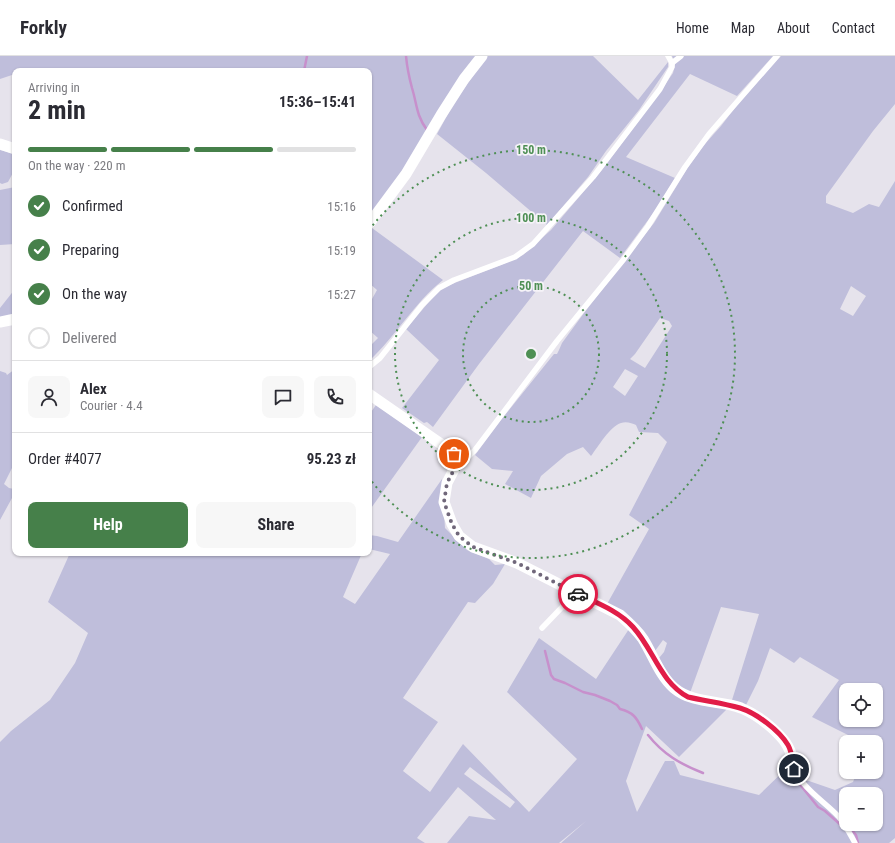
<!DOCTYPE html>
<meta charset="utf-8">
<style>
body{margin:0;font-family:"Roboto Condensed",sans-serif;background:#f7f7f7;color:#2b2b33;height:100vh;display:flex;flex-direction:column;font-size:15px;white-space:nowrap}
*{box-sizing:border-box;margin:0}
p{font-size:13px;color:#7c7c81}
.icon{flex:none;width:22px;height:22px;fill:none;stroke:currentColor;stroke-width:2;stroke-linecap:round;stroke-linejoin:round}
.map{position:relative;flex:1;overflow:hidden}
.side{position:absolute;left:12px;top:12px;width:360px;height:488px;display:flex;flex-direction:column;background:#fff;border-radius:8px;box-shadow:0 1px 3px #0004}
.side>*{flex:none}
.controls{position:absolute;left:839px;top:627px;display:grid;gap:8px}
.controls a{display:grid;place-items:center;width:44px;height:44px;border-radius:8px;background:#fff;box-shadow:0 1px 3px #0004;font-size:20px}
.pin{position:absolute;display:grid;place-items:center;width:34px;height:34px;color:#fff;margin:-17px;border:2px solid #fff;border-radius:50%;box-shadow:0 1px 4px #0007}
.courier{position:absolute;display:grid;place-items:center;width:40px;height:40px;margin:-20px;border:3px solid #e11d48;border-radius:50%;background:#fff;color:#222;box-shadow:0 1px 5px #0007}
.head em{font-style:normal;font-weight:700}
.head div{display:flex;flex-direction:column-reverse}
.head{display:flex;align-items:center;justify-content:space-between;height:68px;padding:0 16px}
h1{font-size:26px;font-weight:700;line-height:30px}
.bar{display:grid;grid-template-columns:repeat(4,1fr);gap:6px 4px;align-content:center;height:48px;padding:0 16px}
.bar i{height:5px;border-radius:3px;background:#e1e1e2}
.bar .current{background:#46804a}
.bar p{grid-column:span 4}
.line{display:flex;align-items:center;gap:10px;padding:0 16px;border-top:1px solid #e1e1e2}
.line div{flex:1}
.round{display:grid;place-items:center;flex:none;width:42px;height:42px;border-radius:8px;background:#f7f7f7}
ol{padding:0 16px;list-style:none}
li{display:flex;align-items:center;gap:12px;height:44px}
li p{margin-inline-start:auto}
li .icon{padding:4px;border-radius:50%;background:#46804a;color:#fff;stroke-width:4}
li:last-child{color:#7c7c81}
li i{width:22px;height:22px;border:2px solid #e1e1e2;border-radius:50%}
.action{display:flex;gap:8px;margin-top:auto;padding:8px 16px}
.action a{flex:1;height:46px;border-radius:8px;background:#46804a;color:#fff;font-size:16px;font-weight:700;line-height:46px;text-align:center}
.action a+a{background:#f7f7f7;color:#2b2b33}
header{display:flex;align-items:center;gap:24px;box-sizing:border-box;height:56px;padding:0 20px;background:#fff;border-bottom:1px solid #e1e1e2}
header strong{font-size:19px}
nav{display:flex;gap:22px;margin-inline-start:auto;font-size:14px}
.map>svg:first-child{display:block}
</style>
<header>
<strong>Forkly</strong>
<nav><a>Home</a><a>Map</a><a>About</a><a>Contact</a></nav>
</header>
<div class="map">
<svg width="895" height="787" viewBox="0 0 895 787">
<rect width="100%" height="100%" fill="#e6e3ec"/>
<!-- green -->
<g fill="#bfbedb" fill-rule="evenodd">
<path d="M0 0H478L411 102 369 162V15H15V18L0 23Z"/>
<path d="M487 0H593L638 44 668 6V11L639 54 606 95 588 121 547 169 486 117 437 78 454 47Z"/>
<path d="M672 0H773L737 40 690 18 626 101 675 122 657 152 620 202 583 175 479 308 433 371 427 366 424 367 402 352 439 304 406 273 439 234 452 228 501 209 523 199 551 174 602 114 658 39 673 17 675 8Z"/>
<path d="M781 0H895V48L873 75 826 140V147L853 157 869 148 879 151 895 125V782L889 787H561L586 765 559 787H447L469 760 496 764 458 731 417 782 425 787H0V686L11 675 50 644 75 607 88 577 48 546 70 497H362L343 541 355 548 390 498 369 493V479L377 480 398 486 442 423 441 449 444 457 445 472 467 494 489 503 495 509 505 508 493 528 475 547 468 546 403 642 438 666 403 715 430 736 463 688 529 756 577 703 507 636 539 582 596 623 629 573 642 589 672 637 683 644 706 650 727 653 679 701 646 670 626 725 637 756 665 705H674L680 719 759 739 790 709 797 724 809 725 835 734 853 726 857 716H876V686H854L850 680 812 661 839 624 800 601 794 607 770 592 758 625 746 649 732 644 759 558 721 551 690 637 673 626 659 602 664 596 667 587 663 584 655 595 607 548 649 473 629 459 667 386 658 377 639 376 636 369C632 367 626 365 621 367 610 370 598 391 591 400L583 391 567 398 541 420 531 442 505 428 513 415 492 413 475 399 501 364 554 298H557L559 294 562 287 584 257 654 167 687 113 704 89 721 70 741 44ZM851 230 866 240 853 260 840 253ZM660 262 669 265 672 270 645 312 630 303 635 298ZM625 313 638 320 625 340 613 331ZM846 634H876V664H846ZM470 711 515 746 510 752 464 718ZM846 738H876V768H846Z"/>
<path d="M0 94 15 98V113L8 126 2 128 0 127Z"/>
<path d="M15 131V188L0 189V134Z"/>
<path d="M372 172 443 224C414 247 396 280 369 305V291L378 282 369 274V241L372 243 377 234 369 227V175Z"/>
<path d="M15 233V262L0 265V252Z"/>
<path d="M15 313V406L4 428 9 432 14 433 12 442 0 464V315L6 317 7 319Z"/>
<path d="M376 349 422 381 369 455V359Z"/>
</g>
<g fill="none" stroke-linecap="round" stroke-linejoin="round">
<!-- stream -->
<g stroke="#c790cc" stroke-width="2.5">
<path d="M406 0C407 11 409 21 412 32 417 48 416 59 427 74"/>
<path d="M304 15 307 0"/>
<path d="M545 595 551 619 554 623 565 627 583 636 595 639 610 645 617 649 620 653C633 656 637 662 642 673"/>
<path d="M648 679C663 698 680 708 703 717"/>
<path d="M794 721 818 751 825 755 842 770"/>
<path d="M851 773 856 779 858 787"/>
</g>
<!-- service -->
<g stroke="#fff" stroke-width="5.5">
<path d="M672 7 681 0"/>
<path d="M369 311 380 302 422 249 439 232 454 224 515 201 533 188 593 121 660 33 672 11V7L668 0"/>
<path d="M458 406 467 402 475 394 557 285 624 203 648 170 685 111 709 78 777 0"/>
<path d="M542 572 565 548 572 535"/>
<path d="M793 705C795 728 823 744 838 760 845 768 850 778 855 787"/>
</g>
<!-- minor -->
<g stroke="#fff" stroke-width="11">
<path d="M0 88 15 93"/>
<path d="M369 168 406 118 441 59 464 23 482 0"/>
<path d="M0 266 15 263"/>
<path d="M369 338 454 397 458 406 447 427 444 446 452 468 459 480 473 491 517 507 620 559C628 566 637 574 643 583 653 599 660 620 674 632 693 648 720 644 741 652 753 657 763 664 772 672 783 682 790 690 793 705"/>
</g>
</g>
<g fill="none" stroke-linecap="round" stroke-linejoin="round">
<!-- done -->
<path stroke="#70677a" stroke-width="4" stroke-dasharray="0 7.2" d="M454 398 458 406 447 427 444 446 452 468 459 480 473 491 517 507 578 538"/>
<!-- route -->
<path stroke="#e11d48" stroke-width="5" d="M578 538C597 547 619 555 633 571 654 594 660 626 688 641 705 645 723 647 740 652 756 657 779 674 788 689 792 696 793 705 794 713"/>
</g>
<!-- distance rings -->
<g fill="none" stroke="#4e8f54" stroke-width="2" stroke-dasharray="2 4">
<circle cx="531" cy="298" r="68"/>
<circle cx="531" cy="298" r="136"/>
<path d="M369 174A204 204 0 1 1 369 422"/>
</g>
<circle cx="531" cy="298" r="6" fill="#4e8f54" stroke="#f5f3f8" stroke-width="2"/>
<g font-size="12" text-anchor="middle" font-weight="bold" fill="#4e8f54" stroke="#f5f3f8" stroke-width="3.5" stroke-linejoin="round" paint-order="stroke">
<text x="531" y="98">150 m</text>
<text x="531" y="166">100 m</text>
<text x="531" y="234">50 m</text>
</g>
</svg>
<div class="controls">
<a><svg class="icon" aria-label="locate" viewBox="0 0 24 24"><circle cx="12" cy="12" r="6"/><path d="M12 2v4M12 18v4M2 12h4M18 12h4"/></svg></a>
<a>+</a>
<a>−</a>
</div>
<div class="pin" style="left:454px;top:398px;background:#ea580c"><svg class="icon" aria-label="bag" viewBox="0 0 24 24"><path d="M5 8h14l-1 12H6zM9 8a3 3 0 0 1 6 0"/></svg></div>
<div class="pin" style="left:794px;top:713px;background:#1f2937"><svg class="icon" aria-label="home" viewBox="0 0 24 24"><path d="M3 11l9-7 9 7M6 9v11h12V9"/></svg></div>
<div class="courier" style="left:578px;top:538px"><svg class="icon" aria-label="car" viewBox="0 0 24 24"><path d="M5 17H2v-5l4-1 3-4h7l3 4 3 1v5h-3M9 17h6M6 11h13"/><circle cx="7" cy="17" r="2"/><circle cx="17" cy="17" r="2"/></svg></div>
<section class="side">
<div class="head"><div><h1>2 min</h1><p>Arriving in</p></div><em>15:36–15:41</em></div>
<div class="bar"><i class="current"></i><i class="current"></i><i class="current"></i><i></i><p>On the way · 220 m</p></div>
<ol>
<li><svg class="icon" aria-label="check" viewBox="0 0 24 24"><path d="M5 12l5 5 9-10"/></svg>Confirmed<p>15:16</p></li>
<li><svg class="icon" aria-label="check" viewBox="0 0 24 24"><path d="M5 12l5 5 9-10"/></svg>Preparing<p>15:19</p></li>
<li><svg class="icon" aria-label="check" viewBox="0 0 24 24"><path d="M5 12l5 5 9-10"/></svg>On the way<p>15:27</p></li>
<li><i></i>Delivered</li>
</ol>
<div class="line" style="height:72px"><a class="round"><svg class="icon" aria-label="person" viewBox="0 0 24 24"><circle cx="12" cy="8" r="4"/><path d="M4 21q1-7 8-7t8 7"/></svg></a><div><b>Alex</b><p>Courier · 4.4</p></div><a class="round"><svg class="icon" aria-label="chat" viewBox="0 0 24 24"><path d="M4 5h16v11H9l-5 4z"/></svg></a><a class="round"><svg class="icon" aria-label="phone" viewBox="0 0 24 24"><path d="M5 4h4l2 5-3 2q2 4 5 5l2-3 5 2v4C11 20 4 13 5 4z"/></svg></a></div>
<div class="line" style="height:52px"><div>Order #4077</div><b>95.23 zł</b></div>
<div class="action"><a>Help</a><a>Share</a></div>
</section>
</div>
